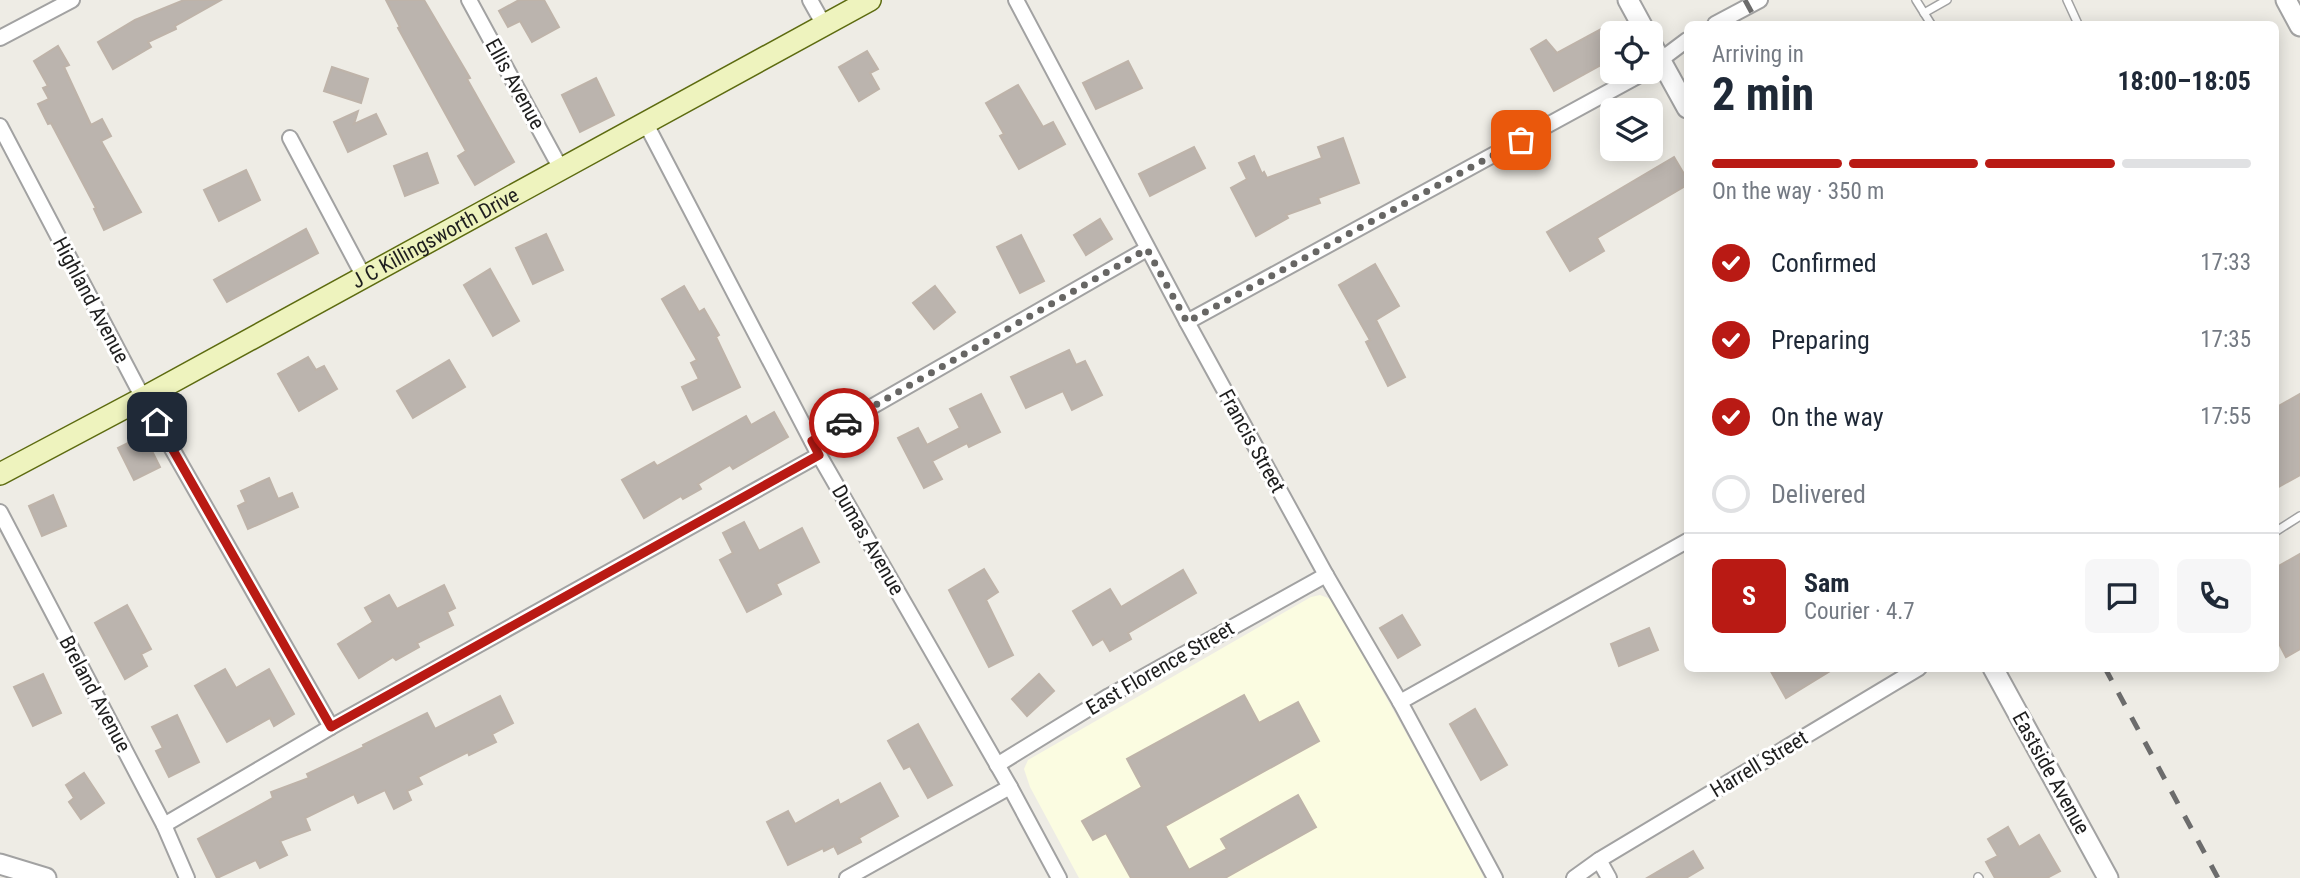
<!DOCTYPE html>
<meta charset="utf-8">
<style>
body{margin:0;font-family:"Roboto Condensed",sans-serif;background:#f6f6f7;color:#1f2937;height:100vh;display:flex;flex-direction:column;font-size:26px;white-space:nowrap}
*{box-sizing:border-box;margin:0}
p{font-size:23px;color:#747a83}
.icon{flex:none;width:38px;height:38px;fill:none;stroke:currentColor;stroke-width:2;stroke-linecap:round;stroke-linejoin:round}
.map{position:relative;flex:1;overflow:hidden}
.drawer{position:absolute;left:1684px;top:21px;width:595px;height:651px;display:flex;flex-direction:column;background:#fff;border-radius:10px;box-shadow:0 4px 18px #0003}
.drawer>*{flex:none}
.controls{position:absolute;left:1600px;top:21px;display:grid;gap:14px}
.controls a{display:grid;place-items:center;width:63px;height:63px;border-radius:10px;background:#fff;box-shadow:0 4px 18px #0003;font-size:35px}
.pin{position:absolute;display:grid;place-items:center;width:60px;height:60px;color:#fff;margin:-30px;border-radius:14px;box-shadow:0 4px 10px #0006}
.courier{position:absolute;display:grid;place-items:center;width:70px;height:70px;margin:-35px;border:5px solid #b91a14;border-radius:50%;background:#fff;color:#222;box-shadow:0 2px 9px #0007}
.head em{font-style:normal;font-weight:700}
.head div{display:flex;flex-direction:column-reverse}
.head{display:flex;align-items:center;justify-content:space-between;height:119px;padding:0 28px}
h1{font-size:46px;font-weight:700;line-height:52px}
.bar{display:grid;grid-template-columns:repeat(4,1fr);gap:10px 7px;align-content:center;height:84px;padding:0 28px}
.bar i{height:9px;border-radius:5px;background:#e0e1e3}
.bar .on{background:#b91a14}
.bar p{grid-column:span 4}
.line{display:flex;align-items:center;gap:18px;padding:0 28px;border-top:2px solid #e0e1e3}
.line div{flex:1}
.round{display:grid;place-items:center;flex:none;width:74px;height:74px;border-radius:10px;background:#f6f6f7}
ol{padding:0 28px;list-style:none}
li{display:flex;align-items:center;gap:21px;height:77px}
li p{margin-inline-start:auto}
li .icon{padding:7px;border-radius:50%;background:#b91a14;color:#fff;stroke-width:4}
li:last-child{color:#747a83}
li i{width:38px;height:38px;border:4px solid #e0e1e3;border-radius:50%}
.map>svg:first-child{display:block}
</style>
<div class="map">
<svg width="2300" height="878" viewBox="0 0 2300 878">
<rect width="100%" height="100%" fill="#eeece5"/>
<!-- education -->
<path fill="#fbfce1" d="M1320 595 1328 598 1333 602 1459 828 1484 878H1079L1030 787 1024 769 1028 760 1311 597Z"/>
<!-- building -->
<g fill="#bbb4ae" stroke="#beb3a9" stroke-width="2">
<path d="M184 0H221L175 26 176 29 148 42 151 47 113 69 98 42 135 20Z"/>
<path d="M386 0H424L470 78 467 79 514 162 475 185 458 156 466 151 398 28 400 27Z"/>
<path d="M519 0H544L559 27 532 42 520 21 508 27 499 11Z"/>
<path d="M1601 29 1612 48V59L1554 91 1531 49 1546 40 1557 53Z"/>
<path d="M58 46 69 65 64 67 91 125 102 119 111 136 101 141 141 212 104 230 94 209 96 208 51 123 48 124 38 104 49 99 43 88 48 86 34 61Z"/>
<path d="M867 51 878 69 870 73 879 89 859 101 839 67Z"/>
<path d="M1128 61 1142 88 1096 109 1083 83Z"/>
<path d="M332 67 368 79 361 103 324 91Z"/>
<path d="M596 78 614 115 580 132 562 95Z"/>
<path d="M1018 85 1043 127 1053 122 1065 144 1019 169 1000 136 1004 134 986 103Z"/>
<path d="M358 111 354 124 376 114 386 134 348 152 334 122Z"/>
<path d="M1343 138 1359 183 1318 198 1320 203 1286 215 1288 218 1256 236 1231 188 1247 179 1239 163 1254 156 1262 174 1264 172 1267 178 1322 158 1318 147Z"/>
<path d="M1194 147 1205 168 1150 196 1139 174Z"/>
<path d="M427 153 438 183 405 196 394 166Z"/>
<path d="M1674 157 1687 179V185L1597 238 1604 251 1570 271 1547 232Z"/>
<path d="M246 170 260 200 219 221 204 190Z"/>
<path d="M1100 219 1112 239 1086 255 1074 235Z"/>
<path d="M306 229 318 253 227 302 214 280Z"/>
<path d="M546 234 563 270 533 284 516 248Z"/>
<path d="M1021 235 1044 281 1020 293 997 247Z"/>
<path d="M1375 264 1399 306 1376 320 1405 377 1388 386 1366 342 1370 340 1339 285Z"/>
<path d="M490 269 519 321 493 336 464 285Z"/>
<path d="M684 286 699 312 704 309 719 335 716 337 740 387 693 410 682 387 699 379 691 363 697 360 662 299Z"/>
<path d="M935 286 955 312 934 329 913 303Z"/>
<path d="M1069 350 1076 365 1085 361 1102 395 1072 410 1063 391 1026 408 1011 377Z"/>
<path d="M308 357 316 370 324 366 337 389 299 411 278 374Z"/>
<path d="M449 360 465 387 413 418 397 391Z"/>
<path d="M981 394 1000 432 969 447 967 443 932 461 942 479 924 488 898 438 918 428 927 445 960 428 950 409Z"/>
<path d="M2300 394V475L2275 489V408Z"/>
<path d="M774 412 788 437 733 469 730 465 698 484 701 489 683 499 681 496 644 518 622 480 654 462 657 466 746 416 751 425Z"/>
<path d="M144 435 160 467 134 480 118 448Z"/>
<path d="M269 478 278 499 292 493 298 507 248 529 238 506 246 502 241 491Z"/>
<path d="M53 495 66 526 42 536 29 506Z"/>
<path d="M744 522 759 551 802 528 819 562 776 584 781 594 747 612 720 560 733 553 723 533Z"/>
<path d="M2300 554V649L2286 657 2275 636V568Z"/>
<path d="M984 569 998 592 986 600 1013 655 989 667 949 590Z"/>
<path d="M1183 570 1196 593 1128 633 1131 639 1110 651 1103 639 1093 645 1073 611 1110 589 1121 607Z"/>
<path d="M444 585 455 608 447 612 453 625 417 643 419 647 396 660 393 657 359 678 338 644 373 622 365 608 389 595 397 609Z"/>
<path d="M127 605 151 649 141 654 147 666 125 679 95 623Z"/>
<path d="M1402 615 1420 645 1398 658 1380 628Z"/>
<path d="M1649 628 1658 650 1619 666 1611 644Z"/>
<path d="M1769 668H1835L1786 698Z"/>
<path d="M225 669 236 688 269 669 294 714 274 726 270 718 227 742 195 686Z"/>
<path d="M43 674 61 713 33 726 14 687Z"/>
<path d="M1039 674 1054 691 1027 716 1012 699Z"/>
<path d="M1244 695 1259 723 1298 702 1319 741 1165 826 1189 870 1227 849 1221 839 1298 795 1316 827 1225 878H1131L1106 833 1093 840 1082 821 1142 787 1127 759Z"/>
<path d="M500 696 513 723 492 734 496 742 469 755 468 752 418 777 422 784 407 791 411 800 394 809 385 790 358 803 354 794 305 818 310 830 280 841 287 855 260 868 256 860 217 878 198 839 273 798 271 792 309 778 307 774 364 747 363 745 427 713 435 729Z"/>
<path d="M1475 709 1507 765 1481 780 1450 724Z"/>
<path d="M177 715 199 762 169 777 156 751 163 748 152 727Z"/>
<path d="M918 724 952 785 928 798 910 766 904 769 888 741Z"/>
<path d="M84 773 104 803 81 819 69 802 74 798 66 785Z"/>
<path d="M880 783 898 816 859 838 861 842 838 854 834 846 824 851 823 848 788 865 767 822 788 811 795 824 838 800 840 805Z"/>
<path d="M2008 827 2019 847 2039 835 2060 871 2047 878H1995L1986 862 1998 856 1988 839Z"/>
<path d="M1693 851 1703 868 1686 878H1647Z"/>
</g>
<g fill="none" stroke-linecap="round" stroke-linejoin="round">
<defs>
<g id="service">
<path d="M1916 0 1931 24"/>
<path d="M2067 0 2078 24"/>
<path d="M1924 13 1947 0"/>
<path d="M2275 532 2300 516"/>
<path d="M1978 877 1979 878"/>
</g>
<g id="minor">
<path d="M469 0 561 169"/>
<path d="M810 0 824 25"/>
<path d="M1016 0 1187 322 1326 575 1400 702 1495 878"/>
<path d="M1715 24 1760 0"/>
<path d="M0 38 72 0"/>
<path d="M1655 64 1687 40"/>
<path d="M646 124 819 455 1010 787 1059 878"/>
<path d="M0 126 143 398 331 727"/>
<path d="M290 138 364 277"/>
<path d="M1187 322 1645 72"/>
<path d="M812 441 1147 249"/>
<path d="M0 512 164 825 187 878"/>
<path d="M1400 702 1687 541"/>
<path d="M997 765 1109 696 1326 575"/>
<path d="M164 825 331 727 819 455"/>
<path d="M1599 860 1609 878"/>
<path d="M847 878 1010 787"/>
<path d="M1574 878 1599 860 1919 668"/>
</g>
<g id="tertiary">
<path d="M1628 0 1646 33"/>
<path d="M2286 0 2300 26"/>
<path d="M1650 41 1687 108"/>
<path d="M1993 668 2108 878"/>
<path d="M0 864 46 878"/>
</g>
<g id="secondary">
<path id="s1" d="M0 474 143 398 870 0"/>
</g>
</defs>
<!-- service casing -->
<use href="#service" stroke="#a2a2a2" stroke-width="10"/>
<!-- minor casing -->
<use href="#minor" stroke="#a2a2a2" stroke-width="18"/>
<!-- tertiary casing -->
<use href="#tertiary" stroke="#a2a2a2" stroke-width="23"/>
<!-- secondary casing -->
<use href="#secondary" stroke="#5d6b10" stroke-width="24"/>
<!-- service -->
<use href="#service" stroke="#fff" stroke-width="7"/>
<!-- minor -->
<use href="#minor" stroke="#fff" stroke-width="14"/>
<!-- tertiary -->
<use href="#tertiary" stroke="#fff" stroke-width="19"/>
<!-- secondary -->
<use href="#secondary" stroke="#eef3be" stroke-width="21"/>
<!-- rail -->
<g stroke="#6c6c6c" stroke-width="5" stroke-dasharray="14 14" stroke-linecap="butt">
<path d="M1745 0 1758 24"/>
<path d="M2105 668 2218 878"/>
</g>
</g>
<g fill="none" stroke-linecap="round" stroke-linejoin="round">
<!-- done -->
<path stroke="#676664" stroke-width="7" stroke-dasharray="0 12.6" d="M844 423 1147 249 1187 322 1521 140"/>
<!-- route -->
<path stroke="#b91a14" stroke-width="9" d="M157 422 331 727 819 455 812 441 844 423"/>
</g>
<g text-anchor="middle" stroke-width="6" stroke-linejoin="round" paint-order="stroke">
<!-- street labels -->
<g font-size="21" fill="#1e1e1e" stroke="#fff">
<text transform="translate(515 84) rotate(61)" y="7">Ellis Avenue</text>
<text dy="7" stroke="none"><textPath href="#s1" startOffset="495">J C Killingsworth Drive</textPath></text>
<text transform="translate(91 300) rotate(62)" y="7">Highland Avenue</text>
<text transform="translate(1252 441) rotate(61)" y="7">Francis Street</text>
<text transform="translate(868 540) rotate(60)" y="7">Dumas Avenue</text>
<text transform="translate(1160 668) rotate(-30)" y="7">East Florence Street</text>
<text transform="translate(95 694) rotate(62)" y="7">Breland Avenue</text>
<text transform="translate(1759 764) rotate(-31)" y="7">Harrell Street</text>
<text transform="translate(2051 773) rotate(61)" y="7">Eastside Avenue</text>
</g>
</g>
</svg>
<div class="controls">
<a><svg class="icon" aria-label="locate" viewBox="0 0 24 24"><circle cx="12" cy="12" r="6"/><path d="M12 2v4M12 18v4M2 12h4M18 12h4"/></svg></a>
<a><svg class="icon" aria-label="layers" viewBox="0 0 24 24"><path d="M12 4l9 5-9 5-9-5zM3 14l9 5 9-5"/></svg></a>
</div>
<div class="pin" style="left:1521px;top:140px;background:#ea580c"><svg class="icon" aria-label="bag" viewBox="0 0 24 24"><path d="M5 8h14l-1 12H6zM9 8a3 3 0 0 1 6 0"/></svg></div>
<div class="pin" style="left:157px;top:422px;background:#1f2937"><svg class="icon" aria-label="home" viewBox="0 0 24 24"><path d="M3 11l9-7 9 7M6 9v11h12V9"/></svg></div>
<div class="courier" style="left:844px;top:423px"><svg class="icon" aria-label="car" viewBox="0 0 24 24"><path d="M5 17H2v-5l4-1 3-4h7l3 4 3 1v5h-3M9 17h6M6 11h13"/><circle cx="7" cy="17" r="2"/><circle cx="17" cy="17" r="2"/></svg></div>
<section class="drawer">
<div class="head"><div><h1>2 min</h1><p>Arriving in</p></div><em>18:00–18:05</em></div>
<div class="bar"><i class="on"></i><i class="on"></i><i class="on"></i><i></i><p>On the way · 350 m</p></div>
<ol>
<li><svg class="icon" aria-label="check" viewBox="0 0 24 24"><path d="M5 12l5 5 9-10"/></svg>Confirmed<p>17:33</p></li>
<li><svg class="icon" aria-label="check" viewBox="0 0 24 24"><path d="M5 12l5 5 9-10"/></svg>Preparing<p>17:35</p></li>
<li><svg class="icon" aria-label="check" viewBox="0 0 24 24"><path d="M5 12l5 5 9-10"/></svg>On the way<p>17:55</p></li>
<li><i></i>Delivered</li>
</ol>
<div class="line" style="height:126px"><b class="round" style="background:#b91a14;color:#fff">S</b><div><b>Sam</b><p>Courier · 4.7</p></div><a class="round"><svg class="icon" aria-label="chat" viewBox="0 0 24 24"><path d="M4 5h16v11H9l-5 4z"/></svg></a><a class="round"><svg class="icon" aria-label="phone" viewBox="0 0 24 24"><path d="M5 4h4l2 5-3 2q2 4 5 5l2-3 5 2v4C11 20 4 13 5 4z"/></svg></a></div>
</section>
</div>
